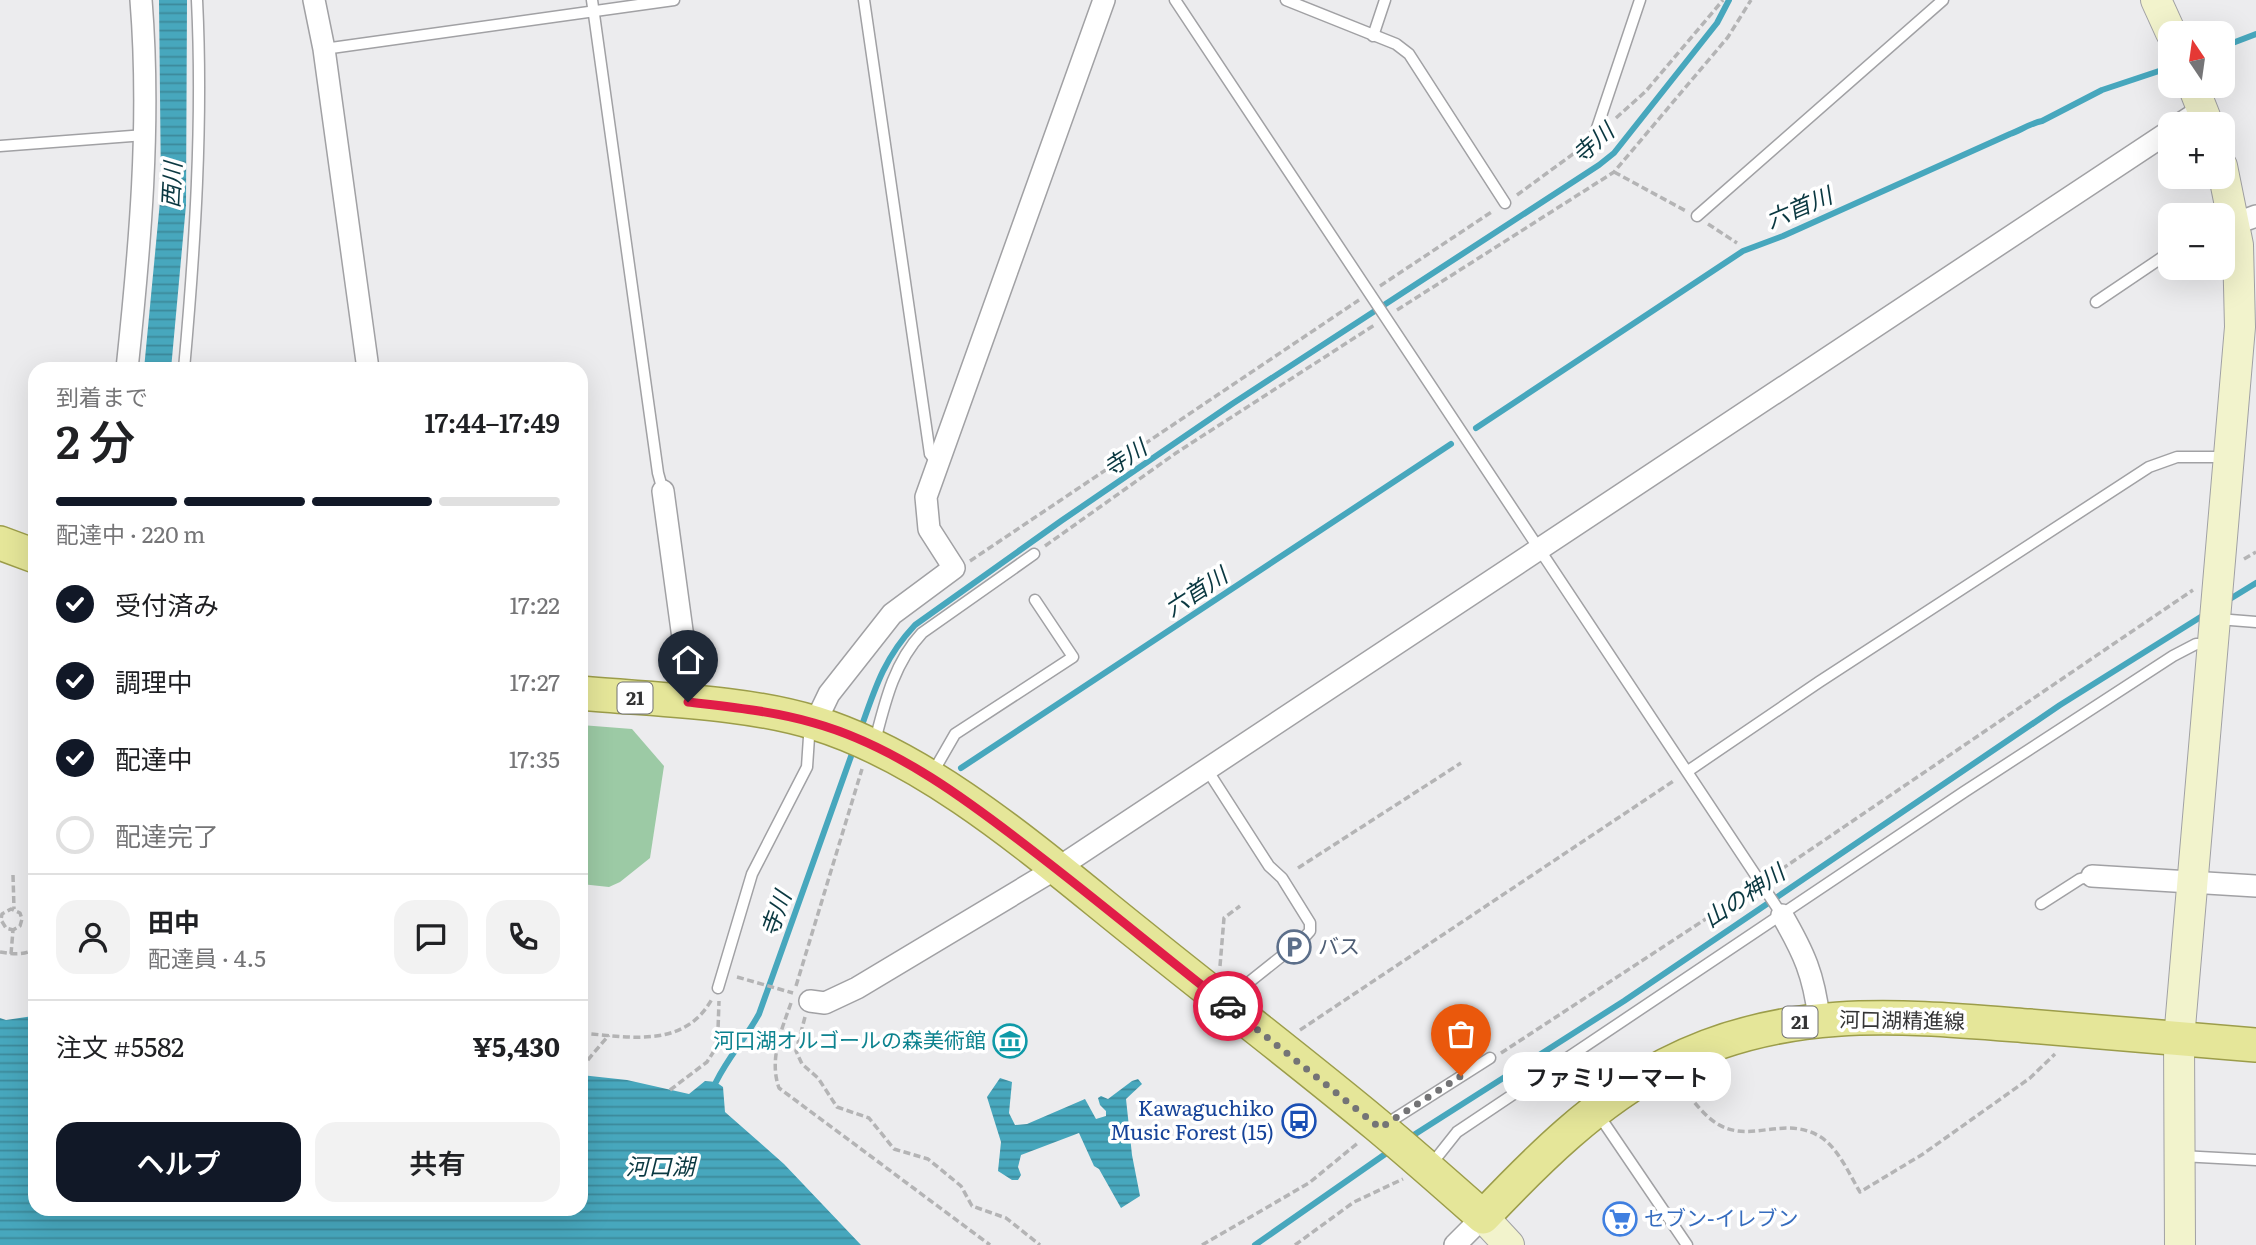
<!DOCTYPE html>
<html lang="ja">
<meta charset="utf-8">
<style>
body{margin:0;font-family:Literata,"Noto Sans JP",serif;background:#f2f2f2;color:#202124;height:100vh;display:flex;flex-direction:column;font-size:26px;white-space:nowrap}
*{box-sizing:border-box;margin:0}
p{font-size:23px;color:#757577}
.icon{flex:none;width:38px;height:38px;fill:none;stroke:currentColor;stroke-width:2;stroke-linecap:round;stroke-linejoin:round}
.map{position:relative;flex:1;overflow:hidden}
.details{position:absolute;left:28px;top:362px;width:560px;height:854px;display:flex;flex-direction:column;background:#fff;border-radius:21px;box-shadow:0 7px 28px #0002}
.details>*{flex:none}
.needle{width:46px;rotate:347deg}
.controls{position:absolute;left:2158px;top:21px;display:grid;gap:14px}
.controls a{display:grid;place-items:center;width:77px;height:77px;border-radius:14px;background:#fff;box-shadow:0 7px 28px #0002;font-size:35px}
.pin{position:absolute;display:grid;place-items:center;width:60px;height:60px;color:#fff;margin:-72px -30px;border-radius:50% 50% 50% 0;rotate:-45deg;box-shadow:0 0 7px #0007}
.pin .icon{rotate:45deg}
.courier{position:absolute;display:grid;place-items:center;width:70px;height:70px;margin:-35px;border:5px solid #e11d48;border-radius:50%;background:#fff;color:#222;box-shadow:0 2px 9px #0007}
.bubble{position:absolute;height:49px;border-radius:21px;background:#fff;box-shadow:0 7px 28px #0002;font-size:23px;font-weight:600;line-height:49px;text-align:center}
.headline em{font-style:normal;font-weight:600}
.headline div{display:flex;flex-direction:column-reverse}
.headline{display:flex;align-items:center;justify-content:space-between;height:119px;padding:0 28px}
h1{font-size:46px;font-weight:600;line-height:52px}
.bar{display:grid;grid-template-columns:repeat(4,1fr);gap:10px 7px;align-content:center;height:84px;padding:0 28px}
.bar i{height:9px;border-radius:5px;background:#e0e0e0}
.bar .selected{background:#111827}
.bar p{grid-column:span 4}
.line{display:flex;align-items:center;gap:18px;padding:0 28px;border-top:2px solid #e0e0e0}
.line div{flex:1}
.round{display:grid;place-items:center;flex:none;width:74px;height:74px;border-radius:21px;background:#f2f2f2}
ol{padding:0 28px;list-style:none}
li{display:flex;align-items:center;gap:21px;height:77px}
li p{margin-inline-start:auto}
li .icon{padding:7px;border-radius:50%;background:#111827;color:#fff;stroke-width:4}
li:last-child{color:#757577}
li i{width:38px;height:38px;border:4px solid #e0e0e0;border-radius:50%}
.button{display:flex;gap:14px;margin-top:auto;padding:14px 28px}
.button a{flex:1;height:80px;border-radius:21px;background:#111827;color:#fff;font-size:28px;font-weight:600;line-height:80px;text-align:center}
.button a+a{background:#f2f2f2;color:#202124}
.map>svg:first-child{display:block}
</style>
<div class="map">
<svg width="2256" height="1245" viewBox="0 0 2256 1245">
<defs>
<pattern id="water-rules" width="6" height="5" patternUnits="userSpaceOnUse" patternTransform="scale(1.75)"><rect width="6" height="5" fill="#47a7bd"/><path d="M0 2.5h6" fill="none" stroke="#3c899a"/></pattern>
</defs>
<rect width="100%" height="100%" fill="#ececee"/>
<!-- pitch -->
<path fill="#9ccaa5" d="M581 725 632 729 664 766 650 858 620 882 609 887 581 884Z"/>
<!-- water -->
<g fill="url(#water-rules)">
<path d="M159 0H187L186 205 171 369H144L161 191Z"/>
<path d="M35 1013V1209H581V1075L627 1080 689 1094 705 1081 716 1082 723 1087 725 1112 784 1164 861 1245H0V1018L6 1020 33 1016Z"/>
<path d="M1000 1078 1012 1082 1009 1113 1015 1125 1027 1124 1085 1099 1096 1119 1106 1116V1111L1100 1105 1098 1098 1101 1096 1108 1099 1132 1081 1138 1079 1142 1084 1126 1099 1132 1155 1140 1196 1121 1208 1099 1169 1094 1166 1079 1133 1021 1155 1018 1167 1021 1175 1018 1180H1012L998 1171 1001 1142 987 1097Z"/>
</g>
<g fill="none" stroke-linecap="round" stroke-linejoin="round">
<!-- stream -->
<g stroke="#47a7bd" stroke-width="6">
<path d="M2222 47 2256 34"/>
<path d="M1476 428 1743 251 1783 236 2010 134C2021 130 2031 123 2042 121L2102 90 2162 70"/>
<path d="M2225 602 2256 583"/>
<path d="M860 731C875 688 884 658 915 625L1061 521 1232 404 1599 165 1614 153 1717 23 1729 0"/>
<path d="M961 768 1451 444"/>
<path d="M716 1082C728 1057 746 1038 759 1014L854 748"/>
<path d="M1409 1138 1624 1001 2060 705 2207 613"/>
<path d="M1255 1245 1391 1150"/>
</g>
<defs>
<g id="lane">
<path d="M592 0 658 473 663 491"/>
<path d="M864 0 930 454 938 464"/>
<path d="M1175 0 1782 915"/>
<path d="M1286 0 1396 44 1409 54 1505 203"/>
<path d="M1373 36 1385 0"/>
<path d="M324 49 674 0"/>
<path d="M1594 137 1640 0"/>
<path d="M0 146 145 135"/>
<path d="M1697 216 1943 0"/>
<path d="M2096 302 2170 252"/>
<path d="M184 369C195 247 203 123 197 0"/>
<path d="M2218 619 2256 622"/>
<path d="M875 741C885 702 894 663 922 633L1034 554"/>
<path d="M1206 768 1269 866 1282 878 1310 923V931L1302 940 1228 999"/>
<path d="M1688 771 1819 682 2149 467 2177 457H2226"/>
<path d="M932 774 955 734 1073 657 1035 600"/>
<path d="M2041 904 2080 879 2092 876"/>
<path d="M718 988 752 874 807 767 809 737 814 725"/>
<path d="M1598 1114 1687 1245"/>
<path d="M1383 1126 1490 1058"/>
<path d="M2181 1156 2256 1160"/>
<path d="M1430 1166 1457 1132 1964 792 2173 656 2196 644H2212"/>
</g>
<g id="street">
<path d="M314 0 324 49 368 369"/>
<path d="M2180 124 2203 109"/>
<path d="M2235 219H2248L2256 216"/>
<path d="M127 369C140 247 151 123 141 0"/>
<path d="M663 491 689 682 688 702"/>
<path d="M815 723 829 694 892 614 954 568 929 529 926 497 1104 0"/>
<path d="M2092 876 2256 886"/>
<path d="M1782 915C1804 953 1814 975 1819 1019"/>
<path d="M810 1001 825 1003 857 988 1067 862 2170 131"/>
<path d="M1455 1245 1483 1217"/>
</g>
<g id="secondary">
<path d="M2156 0 2171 33"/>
<path d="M2193 86 2208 124"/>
<path d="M1483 1217 1509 1245"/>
<path d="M2180 1245 2179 1039 2240 327 2238 245 2222 166"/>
</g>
<g id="primary">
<path d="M0 543 35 556"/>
<path d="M581 693C655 700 744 701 815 723 935 760 1045 860 1142 937 1220 1000 1300 1061 1377 1125 1413 1155 1448 1186 1483 1217 1537 1160 1596 1101 1666 1065 1784 1004 1901 1016 2029 1026 2105 1032 2180 1039 2256 1045"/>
</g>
</defs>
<!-- lane casing -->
<use href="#lane" stroke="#a1a1a4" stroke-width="13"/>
<!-- street casing -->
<use href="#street" stroke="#a1a1a4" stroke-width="24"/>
<!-- secondary casing -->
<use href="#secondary" stroke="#a1a1a4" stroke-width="32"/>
<!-- primary casing -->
<use href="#primary" stroke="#9c9d4a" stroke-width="36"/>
<!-- path -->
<g stroke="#b4b4b5" stroke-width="3.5" stroke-dasharray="7 3.5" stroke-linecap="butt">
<path d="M1616 118 1646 91 1723 0"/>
<path d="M1614 172 1686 211"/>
<path d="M1517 195 1584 146"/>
<path d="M1708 224 1737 243"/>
<path d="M1380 286 1493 211"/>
<path d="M1397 310 1614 172 1728 37 1751 0"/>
<path d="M1045 546 1176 453 1376 324"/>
<path d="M2244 559 2256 552"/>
<path d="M970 561 1359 300"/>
<path d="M1298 868 1461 763"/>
<path d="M13 875 14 909"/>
<path d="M1773 875 2193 590"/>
<path d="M0 952C11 954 26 956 35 948"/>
<path d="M11 954 13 930 20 926 22 919 20 913 11 909 2 914 1 920 6 928 13 930"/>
<path d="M1220 966 1224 918 1240 906"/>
<path d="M737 977 793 993"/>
<path d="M796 986 862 769"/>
<path d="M791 1003C781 1031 769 1060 779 1088L990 1245"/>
<path d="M805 1017 796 1051 802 1064 818 1078 837 1107 869 1118 894 1149 928 1159 961 1186 972 1206 1006 1218 1040 1245"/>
<path d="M1300 1030 1675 780"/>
<path d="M581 1033C630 1037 684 1049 712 999"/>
<path d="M1501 1053 1750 890"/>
<path d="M581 1068 609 1035"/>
<path d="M1684 1085C1689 1097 1697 1106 1706 1115 1743 1151 1779 1113 1819 1136 1838 1147 1849 1174 1860 1192L1923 1154 2030 1078 2055 1054"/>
<path d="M670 1090 707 1062 714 1051 718 1030 719 1001"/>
<path d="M1202 1245 1309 1183 1359 1142"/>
<path d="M1295 1245 1354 1202 1403 1179"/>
</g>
<!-- lane -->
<use href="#lane" stroke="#fff" stroke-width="10"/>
<!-- street -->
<use href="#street" stroke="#fff" stroke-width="21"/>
<!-- secondary -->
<use href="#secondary" stroke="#f2f3cc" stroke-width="30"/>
<!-- primary -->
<use href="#primary" stroke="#e5e699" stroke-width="33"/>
</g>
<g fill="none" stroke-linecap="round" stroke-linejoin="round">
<!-- done -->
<path stroke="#747476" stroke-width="7" stroke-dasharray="0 12.6" d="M1228 1006 1380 1128 1461 1076"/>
<!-- route -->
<path stroke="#e11d48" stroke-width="9" d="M688 702C730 707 773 711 814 723 896 746 970 802 1037 854 1102 904 1164 956 1228 1006"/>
</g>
<!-- icons -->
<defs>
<symbol id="parking-ring" viewBox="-11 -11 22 22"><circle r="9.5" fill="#fff" stroke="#5c6f8a" stroke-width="1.5"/><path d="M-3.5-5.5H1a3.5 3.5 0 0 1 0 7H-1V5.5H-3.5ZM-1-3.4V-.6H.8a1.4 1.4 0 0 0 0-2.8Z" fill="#5c6f8a"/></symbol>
<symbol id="museum-ring" viewBox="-11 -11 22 22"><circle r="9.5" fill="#fff" stroke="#0f9aa8" stroke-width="1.5"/><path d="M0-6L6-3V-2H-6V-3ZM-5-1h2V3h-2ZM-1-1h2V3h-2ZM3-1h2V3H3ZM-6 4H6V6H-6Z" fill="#0f9aa8"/></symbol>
<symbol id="bus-ring" viewBox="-11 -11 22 22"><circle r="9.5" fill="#fff" stroke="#1a4fb4" stroke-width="1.5"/><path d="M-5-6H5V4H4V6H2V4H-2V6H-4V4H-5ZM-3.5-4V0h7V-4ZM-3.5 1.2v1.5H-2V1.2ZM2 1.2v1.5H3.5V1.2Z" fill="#1a4fb4"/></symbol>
<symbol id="supermarket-ring" viewBox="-11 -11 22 22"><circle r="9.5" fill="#fff" stroke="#3f7fe0" stroke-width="1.5"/><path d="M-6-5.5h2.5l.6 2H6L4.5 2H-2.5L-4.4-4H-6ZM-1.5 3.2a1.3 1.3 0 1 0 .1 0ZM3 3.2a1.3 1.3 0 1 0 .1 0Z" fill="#3f7fe0"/></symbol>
</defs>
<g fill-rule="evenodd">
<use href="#parking-ring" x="1275" y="928" width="38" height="38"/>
<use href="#museum-ring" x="991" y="1022" width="38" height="38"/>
<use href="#bus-ring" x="1280" y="1102" width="38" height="38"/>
<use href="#supermarket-ring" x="1601" y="1200" width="38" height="38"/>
</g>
<g text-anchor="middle" stroke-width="7" stroke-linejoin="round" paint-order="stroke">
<!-- shield labels -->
<g fill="#fff" stroke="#717172" stroke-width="2">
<rect x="617.5" y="682.5" width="35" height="31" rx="5"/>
<rect x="1782.5" y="1006.5" width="35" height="31" rx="5"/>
</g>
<g font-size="19" font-weight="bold" fill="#343435">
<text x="635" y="705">21</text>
<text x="1800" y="1029">21</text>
</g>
<!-- service labels -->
<g font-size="21" fill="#4e5e75" stroke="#fff" text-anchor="start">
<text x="1318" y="954">バス</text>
</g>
<!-- street labels -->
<g font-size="21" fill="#343435" stroke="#fff">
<text transform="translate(1902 1021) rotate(1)" y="7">河口湖精進線</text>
</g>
<!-- culture labels -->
<g font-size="21" fill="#0d838f" stroke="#fff" text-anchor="end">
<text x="986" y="1048">河口湖オルゴールの森美術館</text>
</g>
<!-- transit labels -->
<g font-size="21" fill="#164399" stroke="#fff" text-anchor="end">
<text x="1274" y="1116">Kawaguchiko<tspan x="1274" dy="24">Music Forest (15)</tspan></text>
</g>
<!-- shop labels -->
<g font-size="21" fill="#366cbe" stroke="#fff" text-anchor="start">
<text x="1644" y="1226">セブン-イレブン</text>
</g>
<!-- water labels -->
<g font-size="23" font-style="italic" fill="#0a3841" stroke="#fff">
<text transform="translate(1593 143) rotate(-41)" y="8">寺川</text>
<text transform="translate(172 185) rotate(-87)" y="8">西川</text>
<text transform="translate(1799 208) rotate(-23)" y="8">六首川</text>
<text transform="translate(1125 458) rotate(-33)" y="8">寺川</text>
<text transform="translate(1196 592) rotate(-33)" y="8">六首川</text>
<text transform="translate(1744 896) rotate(-34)" y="8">山の神川</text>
<text transform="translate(776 914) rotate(-70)" y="8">寺川</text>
<text x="660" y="1175">河口湖</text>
</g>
</g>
</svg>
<div class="controls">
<a><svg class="needle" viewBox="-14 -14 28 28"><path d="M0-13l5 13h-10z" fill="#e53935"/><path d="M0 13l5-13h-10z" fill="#757577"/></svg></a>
<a>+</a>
<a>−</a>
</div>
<div class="pin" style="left:1461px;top:1076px;background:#ea580c"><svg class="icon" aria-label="bag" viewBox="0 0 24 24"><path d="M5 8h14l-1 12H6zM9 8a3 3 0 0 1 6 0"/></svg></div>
<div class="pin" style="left:688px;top:702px;background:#1f2937"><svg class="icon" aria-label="home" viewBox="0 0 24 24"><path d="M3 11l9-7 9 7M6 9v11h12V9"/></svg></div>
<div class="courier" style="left:1228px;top:1006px"><svg class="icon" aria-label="car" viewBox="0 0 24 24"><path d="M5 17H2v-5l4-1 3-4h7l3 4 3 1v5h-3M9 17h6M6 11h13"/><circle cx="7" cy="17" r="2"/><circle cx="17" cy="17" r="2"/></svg></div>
<div class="bubble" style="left:1503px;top:1052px;width:228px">ファミリーマート</div>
<section class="details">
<div class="headline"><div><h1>2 分</h1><p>到着まで</p></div><em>17:44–17:49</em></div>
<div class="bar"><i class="selected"></i><i class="selected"></i><i class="selected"></i><i></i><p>配達中 · 220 m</p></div>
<ol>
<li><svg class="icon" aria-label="check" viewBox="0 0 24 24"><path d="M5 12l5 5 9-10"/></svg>受付済み<p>17:22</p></li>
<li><svg class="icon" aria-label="check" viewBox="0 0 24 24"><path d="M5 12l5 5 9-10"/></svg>調理中<p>17:27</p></li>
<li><svg class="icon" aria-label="check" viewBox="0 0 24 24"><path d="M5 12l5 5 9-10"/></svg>配達中<p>17:35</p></li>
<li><i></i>配達完了</li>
</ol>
<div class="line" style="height:126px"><a class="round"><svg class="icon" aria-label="person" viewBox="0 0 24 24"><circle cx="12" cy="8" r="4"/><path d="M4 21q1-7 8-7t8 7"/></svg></a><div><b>田中</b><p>配達員 · 4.5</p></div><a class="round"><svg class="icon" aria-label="chat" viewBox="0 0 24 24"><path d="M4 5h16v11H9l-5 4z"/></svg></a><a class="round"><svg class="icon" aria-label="phone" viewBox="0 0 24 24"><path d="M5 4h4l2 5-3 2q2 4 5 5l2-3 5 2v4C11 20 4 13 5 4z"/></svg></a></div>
<div class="line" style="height:91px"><div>注文 #5582</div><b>¥5,430</b></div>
<div class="button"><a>ヘルプ</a><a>共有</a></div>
</section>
</div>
